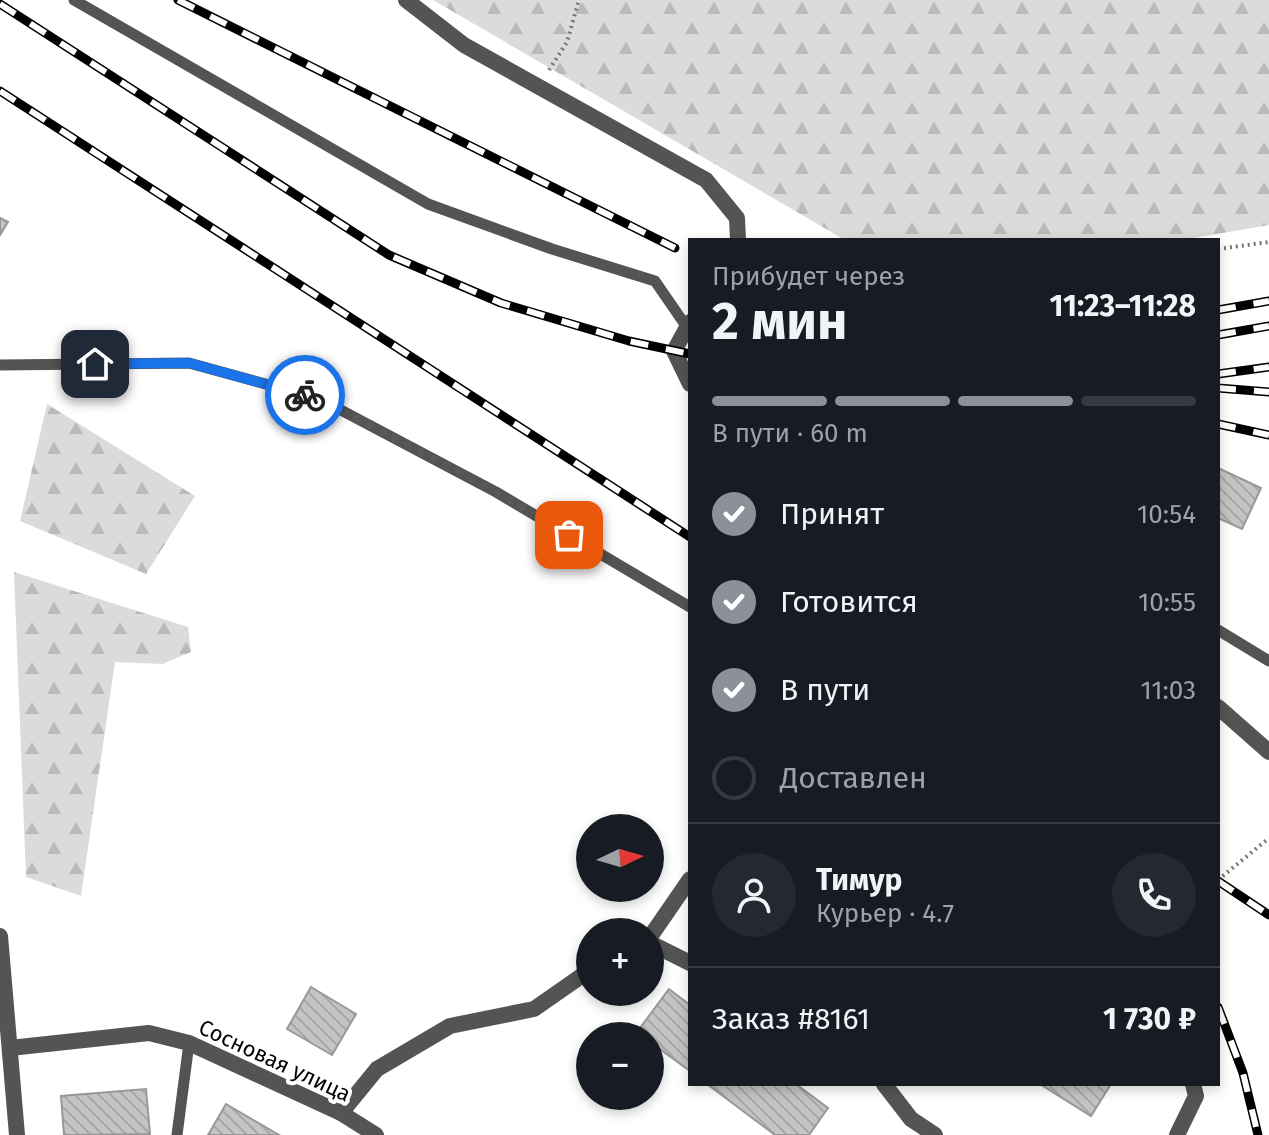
<!DOCTYPE html>
<html lang="ru">
<meta charset="utf-8">
<style>
body{margin:0;font-family:"Fira Sans",sans-serif;background:#242831;color:#f1f3f6;height:100vh;display:flex;flex-direction:column;font-size:30px;white-space:nowrap}
*{box-sizing:border-box;margin:0}
p{font-size:26px;color:#9ea1a6}
.icon{flex:none;width:44px;height:44px;fill:none;stroke:currentColor;stroke-width:2;stroke-linecap:round;stroke-linejoin:round}
.map{position:relative;flex:1;overflow:hidden}
.side{position:absolute;left:688px;top:238px;width:532px;height:848px;display:flex;flex-direction:column;background:#171b24;border-radius:0px;box-shadow:0 4px 12px #0003}
.side>*{flex:none}
.needle{width:52px;rotate:85deg}
.fabs{position:absolute;left:576px;top:814px;display:grid;gap:16px}
.fabs a{display:grid;place-items:center;width:88px;height:88px;border-radius:50%;background:#171b24;box-shadow:0 4px 12px #0003;font-size:40px}
.pin{position:absolute;display:grid;place-items:center;width:68px;height:68px;color:#fff;margin:-34px;border-radius:16px;box-shadow:0 4px 12px #0006}
.courier{position:absolute;display:grid;place-items:center;width:80px;height:80px;margin:-40px;border:6px solid #1a73e8;border-radius:50%;background:#fff;color:#222;box-shadow:0 2px 10px #0007}
.overview em{font-style:normal;font-weight:700}
.overview div{display:flex;flex-direction:column-reverse}
.overview{display:flex;align-items:center;justify-content:space-between;height:136px;padding:0 24px}
h1{font-size:52px;font-weight:700;line-height:60px}
.bar{display:grid;grid-template-columns:repeat(4,1fr);gap:12px 8px;align-content:center;height:96px;padding:0 24px}
.bar i{height:10px;border-radius:6px;background:#363941}
.bar .current{background:#8c9099}
.bar p{grid-column:span 4}
.line{display:flex;align-items:center;gap:20px;padding:0 24px;border-top:2px solid #363941}
.line div{flex:1}
.round{display:grid;place-items:center;flex:none;width:84px;height:84px;border-radius:42px;background:#242831}
ol{padding:0 24px;list-style:none}
li{display:flex;align-items:center;gap:24px;height:88px}
li p{margin-inline-start:auto}
li .icon{padding:8px;border-radius:50%;background:#8c9099;color:#fff;stroke-width:4}
li:last-child{color:#9ea1a6}
li i{width:44px;height:44px;border:4px solid #363941;border-radius:50%}
.map>svg:first-child{display:block}
</style>
<div class="map">
<svg width="1269" height="1135" viewBox="0 0 1269 1135">
<defs>
<pattern id="forest-firs" width="22" height="20" patternUnits="userSpaceOnUse" patternTransform="scale(2)"><rect width="22" height="20" fill="#dbdbdb"/><path d="M5 1l3.5 6h-7zM16 11l3.5 6h-7z" fill="#bababa"/></pattern>
<pattern id="building-back-hatch" width="6" height="6" patternUnits="userSpaceOnUse" patternTransform="scale(2)"><rect width="6" height="6" fill="#c4c4c4"/><path d="M-1 5l2 2M0 0l6 6M5-1l2 2" fill="none" stroke="#a7a7a7"/></pattern>
</defs>
<rect width="100%" height="100%" fill="#fff"/>
<!-- forest -->
<g fill="url(#forest-firs)">
<path d="M433 0H1269V225L1182 240H845Z"/>
<path d="M47 404 195 496 146 574 20 521Z"/>
<path d="M14 572 188 627 191 652 162 664 115 662 81 896 26 877Z"/>
</g>
<!-- building -->
<g fill="url(#building-back-hatch)" stroke="#989898" stroke-width="2">
<path d="M0 218 8 222 0 235Z"/>
<path d="M1218 468 1261 488 1242 529 1218 518Z"/>
<path d="M311 987 356 1014 332 1055 287 1029Z"/>
<path d="M669 989 690 1005V1071L650 1042V1036L637 1032Z"/>
<path d="M707 1084H796L828 1108 809 1135H775Z"/>
<path d="M1040 1084H1111L1091 1116Z"/>
<path d="M146 1089 150 1134 64 1135 61 1096Z"/>
<path d="M226 1104 279 1135H208Z"/>
</g>
<g fill="none" stroke-linecap="round" stroke-linejoin="round">
<!-- path -->
<g stroke="#767676" stroke-width="4" stroke-dasharray="2 4" stroke-linecap="butt">
<path d="M549 70 567 42 579 0"/>
<path d="M1218 249 1269 242"/>
<path d="M1218 880 1269 838"/>
</g>
<!-- lane -->
<g stroke="#545454" stroke-width="11">
<path d="M74 0 428 204 552 249 655 281 686 326"/>
<path d="M0 365 189 363 320 399 496 492 690 607"/>
<path d="M1218 630 1269 661"/>
<path d="M177 1135 189 1043"/>
</g>
<!-- street -->
<g stroke="#545454" stroke-width="16">
<path d="M406 0 464 45 706 180 737 218 738 240"/>
<path d="M690 322 674 351 690 384"/>
<path d="M1218 707 1269 752"/>
<path d="M0 936 17 1135"/>
<path d="M650 937 690 879"/>
<path d="M650 943 690 963"/>
<path d="M10 1048 149 1033 189 1043 341 1113 376 1135"/>
<path d="M884 1084 911 1119 935 1135"/>
<path d="M341 1113 377 1069 450 1026 534 1009 590 970"/>
<path d="M1177 1135 1196 1096 1193 1084"/>
</g>
<defs>
<g id="rail">
<path d="M178 0 675 248"/>
<path d="M0 4 389 255 501 303 629 341 690 354"/>
<path d="M0 91 690 537"/>
<path d="M1218 310 1269 301"/>
<path d="M1218 335 1269 326"/>
<path d="M1218 374 1269 367"/>
<path d="M1218 388 1269 392"/>
<path d="M1218 424 1269 435"/>
<path d="M1218 881 1269 915"/>
<path d="M1218 1007 1243 1073 1258 1135"/>
</g>
</defs>
<!-- rail casing -->
<use href="#rail" stroke="#000" stroke-width="9"/>
<!-- rail -->
<use href="#rail" stroke="#fff" stroke-width="6" stroke-dasharray="18" stroke-linecap="butt"/>
</g>
<g fill="none" stroke-linecap="round" stroke-linejoin="round">
<!-- done -->
<path stroke="#595959" stroke-width="8" stroke-dasharray="0 14.4" d="M305 395 320 399 496 492 569 535"/>
<!-- route -->
<path stroke="#1a73e8" stroke-width="10" d="M95 364 189 363 305 395"/>
</g>
<g text-anchor="middle" stroke-width="8" stroke-linejoin="round" paint-order="stroke">
<!-- street labels -->
<g font-size="22" fill="#000" stroke="#fff">
<text transform="translate(275 1060) rotate(25)" y="8">Сосновая улица</text>
</g>
</g>
</svg>
<div class="fabs">
<a><svg class="needle" viewBox="-14 -14 28 28"><path d="M0-13l5 13h-10z" fill="#e53935"/><path d="M0 13l5-13h-10z" fill="#9ea1a6"/></svg></a>
<a>+</a>
<a>−</a>
</div>
<div class="pin" style="left:569px;top:535px;background:#ea580c"><svg class="icon" aria-label="bag" viewBox="0 0 24 24"><path d="M5 8h14l-1 12H6zM9 8a3 3 0 0 1 6 0"/></svg></div>
<div class="pin" style="left:95px;top:364px;background:#1f2937"><svg class="icon" aria-label="home" viewBox="0 0 24 24"><path d="M3 11l9-7 9 7M6 9v11h12V9"/></svg></div>
<div class="courier" style="left:305px;top:395px"><svg class="icon" aria-label="bike" viewBox="0 0 24 24"><circle cx="6" cy="16" r="4"/><circle cx="18" cy="16" r="4"/><path d="M6 16l4-8h5l3 8M10 8l3 8H6M13 5h3"/></svg></div>
<section class="side">
<div class="overview"><div><h1>2 мин</h1><p>Прибудет через</p></div><em>11:23–11:28</em></div>
<div class="bar"><i class="current"></i><i class="current"></i><i class="current"></i><i></i><p>В пути · 60 m</p></div>
<ol>
<li><svg class="icon" aria-label="check" viewBox="0 0 24 24"><path d="M5 12l5 5 9-10"/></svg>Принят<p>10:54</p></li>
<li><svg class="icon" aria-label="check" viewBox="0 0 24 24"><path d="M5 12l5 5 9-10"/></svg>Готовится<p>10:55</p></li>
<li><svg class="icon" aria-label="check" viewBox="0 0 24 24"><path d="M5 12l5 5 9-10"/></svg>В пути<p>11:03</p></li>
<li><i></i>Доставлен</li>
</ol>
<div class="line" style="height:144px"><a class="round"><svg class="icon" aria-label="person" viewBox="0 0 24 24"><circle cx="12" cy="8" r="4"/><path d="M4 21q1-7 8-7t8 7"/></svg></a><div><b>Тимур</b><p>Курьер · 4.7</p></div><a class="round"><svg class="icon" aria-label="phone" viewBox="0 0 24 24"><path d="M5 4h4l2 5-3 2q2 4 5 5l2-3 5 2v4C11 20 4 13 5 4z"/></svg></a></div>
<div class="line" style="height:104px"><div>Заказ #8161</div><b>1 730 ₽</b></div>
</section>
</div>
